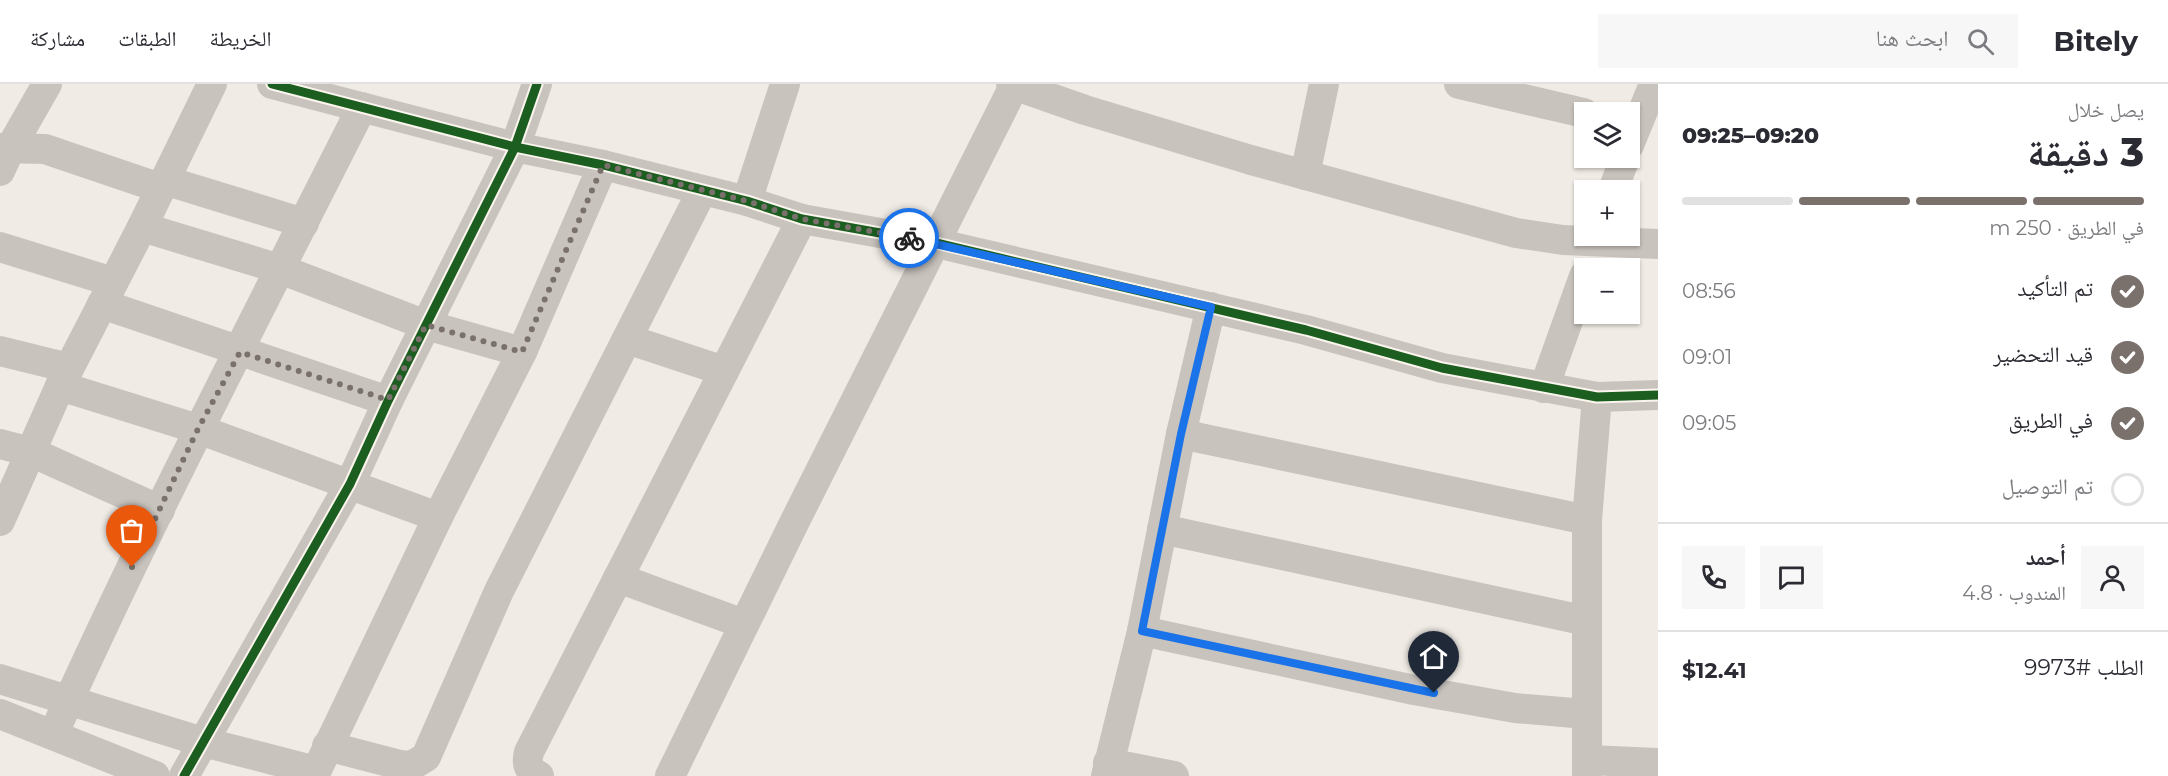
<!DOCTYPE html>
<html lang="ar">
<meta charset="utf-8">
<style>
body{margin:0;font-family:Montserrat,"Noto Naskh Arabic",sans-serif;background:#f7f7f7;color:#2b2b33;direction:rtl;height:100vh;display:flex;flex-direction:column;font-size:22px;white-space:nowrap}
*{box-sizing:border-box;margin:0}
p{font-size:20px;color:#7c7c81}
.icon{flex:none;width:33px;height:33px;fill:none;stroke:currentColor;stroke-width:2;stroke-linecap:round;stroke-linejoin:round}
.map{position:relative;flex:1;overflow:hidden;direction:ltr}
.drawer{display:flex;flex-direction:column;background:#fff;width:510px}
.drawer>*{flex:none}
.tools{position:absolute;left:1574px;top:18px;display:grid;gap:12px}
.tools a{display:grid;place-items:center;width:66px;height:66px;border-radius:0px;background:#fff;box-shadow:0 2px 4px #0004;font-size:30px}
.pin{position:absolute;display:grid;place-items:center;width:51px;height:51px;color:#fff;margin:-62px -26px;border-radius:50% 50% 50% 0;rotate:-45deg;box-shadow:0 0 6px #0007}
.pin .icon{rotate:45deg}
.courier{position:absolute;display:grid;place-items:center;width:60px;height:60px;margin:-30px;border:4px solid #1a73e8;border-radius:50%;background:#fff;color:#222;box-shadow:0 2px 8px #0007}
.summary em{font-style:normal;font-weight:800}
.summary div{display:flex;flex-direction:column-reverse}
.summary{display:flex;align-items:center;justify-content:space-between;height:102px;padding:0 24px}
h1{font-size:39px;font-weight:800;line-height:45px}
.bar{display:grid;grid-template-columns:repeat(4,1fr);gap:9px 6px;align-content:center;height:72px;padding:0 24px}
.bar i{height:8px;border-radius:4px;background:#e1e1e2}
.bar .current{background:#7a716c}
.bar p{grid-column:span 4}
.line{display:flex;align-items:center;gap:15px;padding:0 24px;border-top:2px solid #e1e1e2}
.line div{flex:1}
.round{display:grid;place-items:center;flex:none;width:63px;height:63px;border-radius:0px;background:#f7f7f7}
ol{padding:0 24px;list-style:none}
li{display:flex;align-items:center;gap:18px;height:66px}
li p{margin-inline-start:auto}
li .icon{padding:6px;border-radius:50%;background:#7a716c;color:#fff;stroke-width:4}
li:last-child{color:#7c7c81}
li i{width:33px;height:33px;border:3px solid #e1e1e2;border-radius:50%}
header{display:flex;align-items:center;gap:36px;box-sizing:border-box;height:84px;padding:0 30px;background:#fff;border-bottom:2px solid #e1e1e2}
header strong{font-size:28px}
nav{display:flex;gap:33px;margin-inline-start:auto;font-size:21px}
.search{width:420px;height:54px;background:#f7f7f7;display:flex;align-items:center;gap:15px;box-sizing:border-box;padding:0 21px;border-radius:0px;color:#7c7c81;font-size:22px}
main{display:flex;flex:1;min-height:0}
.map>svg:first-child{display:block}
</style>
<header>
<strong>Bitely</strong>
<div class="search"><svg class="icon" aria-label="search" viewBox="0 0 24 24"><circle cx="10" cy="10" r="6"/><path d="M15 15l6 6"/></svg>ابحث هنا</div>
<nav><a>الخريطة</a><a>الطبقات</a><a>مشاركة</a></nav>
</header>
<main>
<section class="drawer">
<div class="summary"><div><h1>3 دقيقة</h1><p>يصل خلال</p></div><em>09:20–09:25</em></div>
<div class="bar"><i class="current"></i><i class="current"></i><i class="current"></i><i></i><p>في الطريق · 250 m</p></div>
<ol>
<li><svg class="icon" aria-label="check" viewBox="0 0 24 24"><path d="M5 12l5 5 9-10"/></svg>تم التأكيد<p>08:56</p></li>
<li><svg class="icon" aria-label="check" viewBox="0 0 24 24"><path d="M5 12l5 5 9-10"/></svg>قيد التحضير<p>09:01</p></li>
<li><svg class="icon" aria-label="check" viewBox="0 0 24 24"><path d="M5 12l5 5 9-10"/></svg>في الطريق<p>09:05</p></li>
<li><i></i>تم التوصيل</li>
</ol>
<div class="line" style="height:108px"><a class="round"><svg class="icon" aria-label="person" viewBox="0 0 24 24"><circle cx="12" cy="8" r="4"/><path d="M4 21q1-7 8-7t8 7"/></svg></a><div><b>أحمد</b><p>المندوب · 4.8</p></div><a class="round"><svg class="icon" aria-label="chat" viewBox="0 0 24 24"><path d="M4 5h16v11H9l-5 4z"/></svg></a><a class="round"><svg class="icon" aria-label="phone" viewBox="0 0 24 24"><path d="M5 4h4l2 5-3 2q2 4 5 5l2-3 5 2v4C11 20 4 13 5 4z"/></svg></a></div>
<div class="line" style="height:78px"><div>الطلب #9973</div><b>$12.41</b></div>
</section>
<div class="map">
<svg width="1658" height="692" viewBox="0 0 1658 692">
<rect width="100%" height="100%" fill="#f0ebe5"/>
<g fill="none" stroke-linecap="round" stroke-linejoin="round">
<!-- minor -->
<g stroke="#c9c3be" stroke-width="30">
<path d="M272 0 515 63 603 81 747 117 802 135 936 159 1306 246 1442 284 1597 313 1658 311"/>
<path d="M1011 0 1085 26 1251 76 1516 149 1563 156 1658 160"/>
<path d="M1459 0 1584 29"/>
<path d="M1629 61 1654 0"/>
<path d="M0 64 45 65 160 104"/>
<path d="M0 87 11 63 47 0"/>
<path d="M1305 91 1324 0"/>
<path d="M164 96 304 139"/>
<path d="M1613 106 1625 74"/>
<path d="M747 117 785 0"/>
<path d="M142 143 280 185 426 241 522 268"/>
<path d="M0 163 113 198"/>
<path d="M102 220 388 317"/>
<path d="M627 255 724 287"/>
<path d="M0 267 69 284"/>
<path d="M60 302 198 345 438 433"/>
<path d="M1544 304 1584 192"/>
<path d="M1181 350 1587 436"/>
<path d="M0 360 31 368 160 426"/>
<path d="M0 437 60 302 142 143 212 0"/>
<path d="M1162 445 1587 537"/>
<path d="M618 494 744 540"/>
<path d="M1142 547 1414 606 1515 624 1586 630"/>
<path d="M0 595 203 658 316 687"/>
<path d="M0 630 155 692"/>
<path d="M53 651C149 438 257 231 362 23"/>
<path d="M327 662 400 681 411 682 426 673 499 507 702 107"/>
<path d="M1588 676 1658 679"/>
<path d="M1108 679 1174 692"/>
<path d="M184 692 350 400 388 317 515 63 537 0"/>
<path d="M314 692 438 433 522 268 603 81"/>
<path d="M539 692C528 686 526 680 529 668L802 135"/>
<path d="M670 692 795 437 1015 0"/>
<path d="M1106 692 1142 547 1181 350 1211 223"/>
<path d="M1587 692V436L1597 313"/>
</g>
<defs>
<g id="cycleway">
<path d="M272 0 515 63 603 81 747 117 802 135 936 159 1306 246 1442 284 1597 313 1658 311"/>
<path d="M184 692 350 400 388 317 515 63 537 0"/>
</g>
</defs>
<!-- cycleway casing -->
<use href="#cycleway" stroke="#fbf5ee" stroke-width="13"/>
<!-- cycleway -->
<use href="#cycleway" stroke="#1b5e20" stroke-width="9"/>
</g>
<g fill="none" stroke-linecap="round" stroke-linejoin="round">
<!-- done -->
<path stroke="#7a716c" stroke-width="6" stroke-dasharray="0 10.8" d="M132 483 198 345 240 268 388 316 426 241 522 268 603 81 747 117 802 135 909 154"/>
<!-- route -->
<path stroke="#1a73e8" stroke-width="8" d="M909 154 1211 223 1181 350 1142 547 1434 609"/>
</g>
</svg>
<div class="tools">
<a><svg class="icon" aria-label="layers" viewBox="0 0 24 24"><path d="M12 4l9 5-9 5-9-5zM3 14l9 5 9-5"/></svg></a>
<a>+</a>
<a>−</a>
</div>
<div class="pin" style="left:132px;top:483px;background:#ea580c"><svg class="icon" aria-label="bag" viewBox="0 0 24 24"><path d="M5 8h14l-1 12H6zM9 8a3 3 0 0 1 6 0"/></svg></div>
<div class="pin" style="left:1434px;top:609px;background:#1f2937"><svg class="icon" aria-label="home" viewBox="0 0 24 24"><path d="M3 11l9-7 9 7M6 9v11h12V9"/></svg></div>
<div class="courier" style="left:909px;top:154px"><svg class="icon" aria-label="bike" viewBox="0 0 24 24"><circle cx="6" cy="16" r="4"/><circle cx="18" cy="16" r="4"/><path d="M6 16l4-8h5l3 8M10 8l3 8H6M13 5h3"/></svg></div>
</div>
</main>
